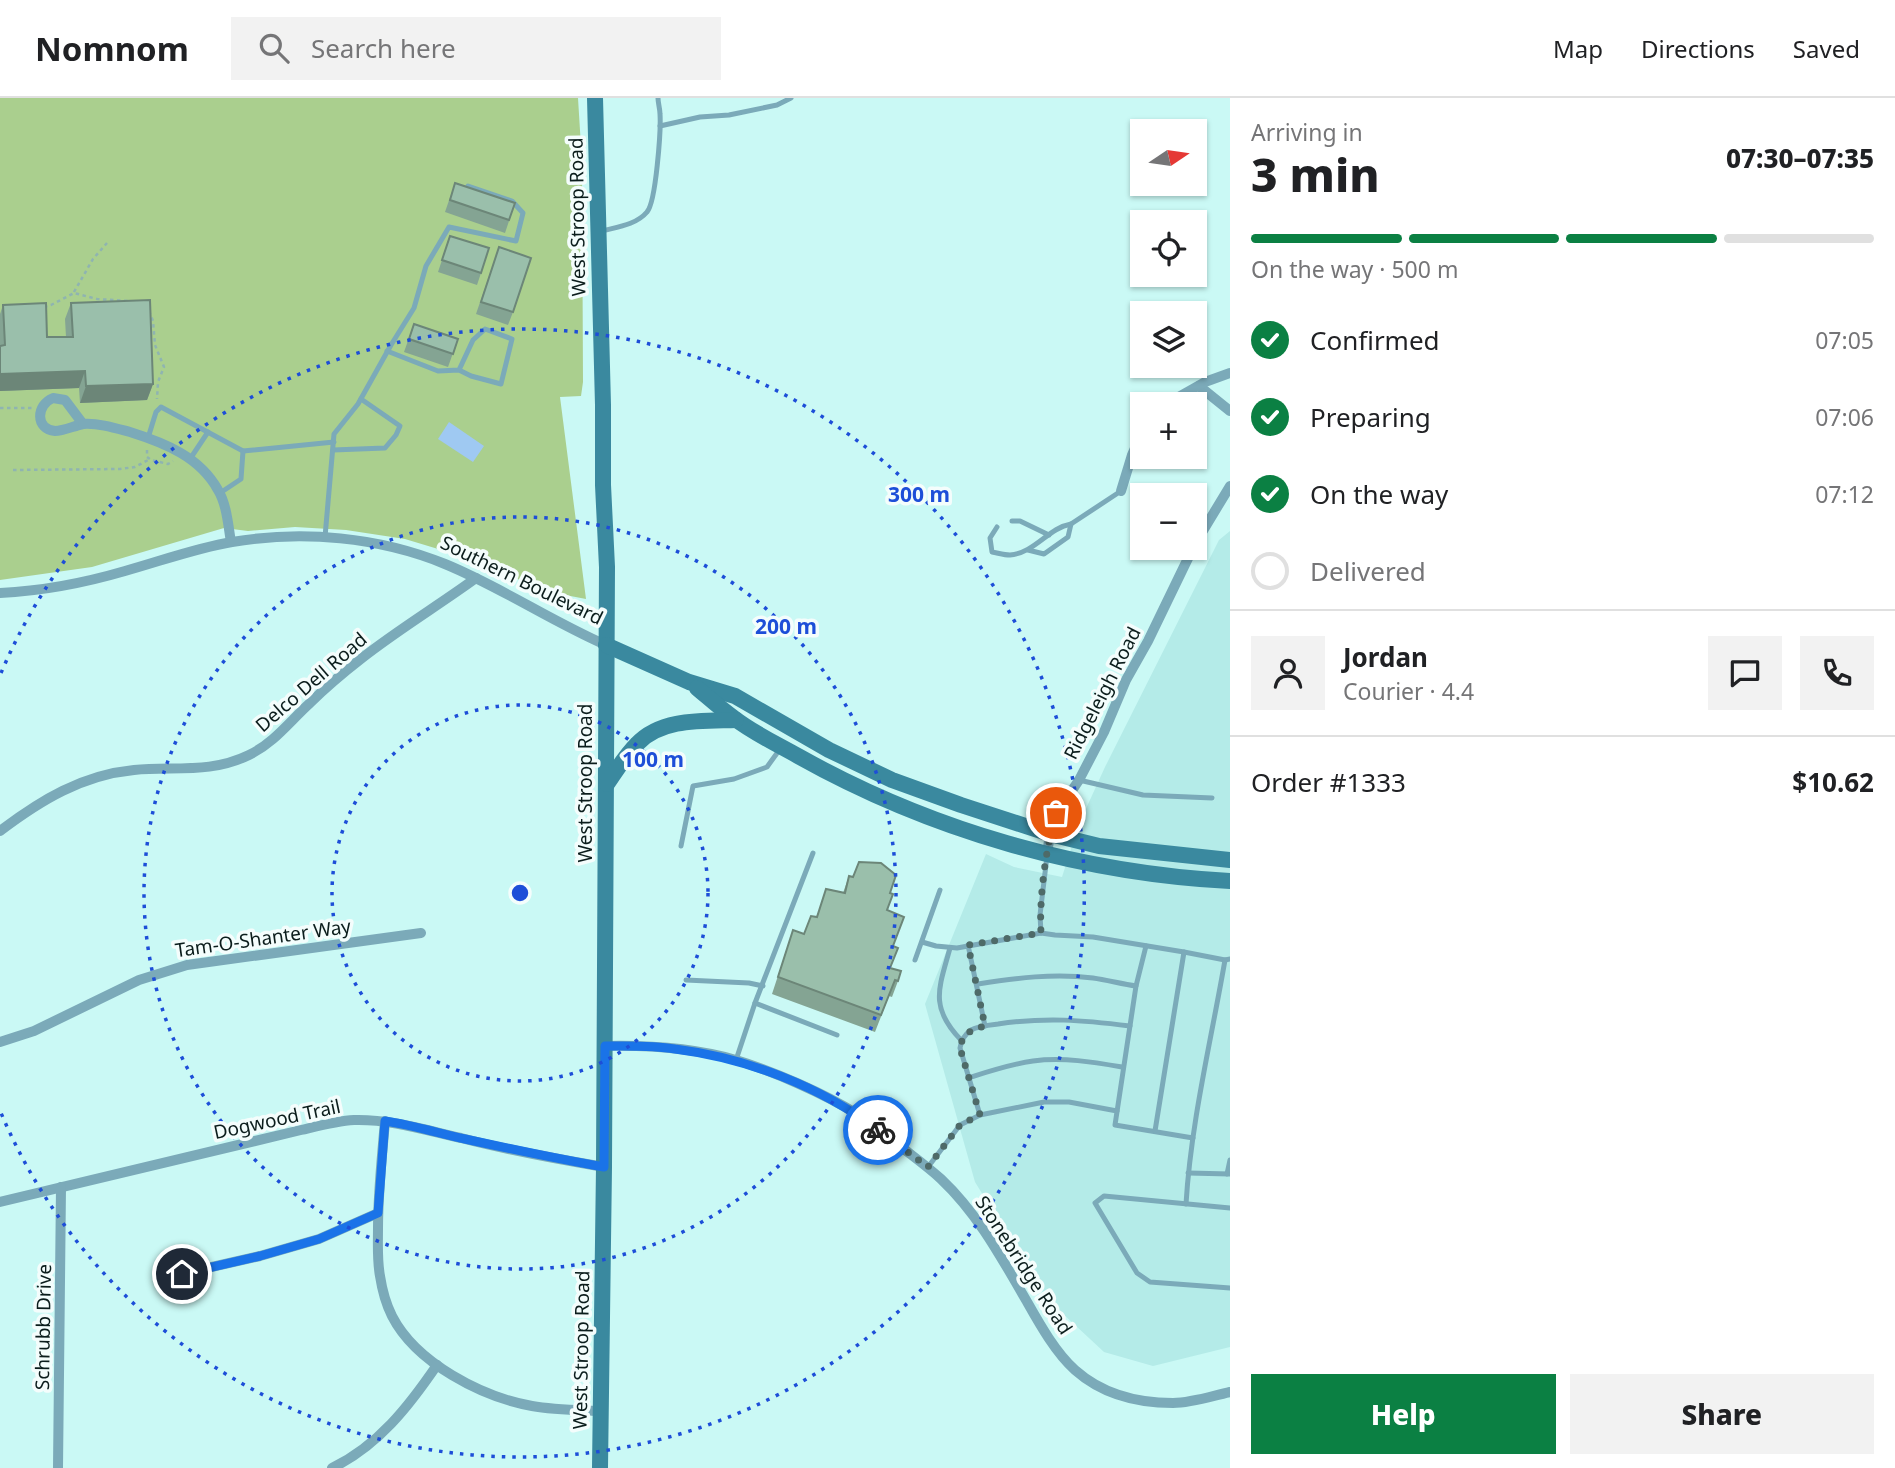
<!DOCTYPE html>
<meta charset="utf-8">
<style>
body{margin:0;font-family:"Noto Sans",sans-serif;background:#f2f2f2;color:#202124;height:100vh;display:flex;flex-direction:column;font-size:26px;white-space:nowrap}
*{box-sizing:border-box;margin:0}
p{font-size:23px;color:#757577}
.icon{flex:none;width:38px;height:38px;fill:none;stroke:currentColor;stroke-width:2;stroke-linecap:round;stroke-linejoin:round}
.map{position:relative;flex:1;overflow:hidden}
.sheet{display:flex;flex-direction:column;background:#fff;width:665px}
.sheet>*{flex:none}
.needle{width:46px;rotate:77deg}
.buttons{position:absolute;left:1130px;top:21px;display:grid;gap:14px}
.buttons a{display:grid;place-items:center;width:77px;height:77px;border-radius:0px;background:#fff;box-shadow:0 2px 5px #0004;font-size:35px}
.pin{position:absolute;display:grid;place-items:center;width:60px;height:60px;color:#fff;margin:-30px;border:4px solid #fff;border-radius:50%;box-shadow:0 2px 7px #0007}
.courier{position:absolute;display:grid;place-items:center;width:70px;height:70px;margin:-35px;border:5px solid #1a73e8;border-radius:50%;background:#fff;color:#222;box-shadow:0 2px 9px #0007}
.headline em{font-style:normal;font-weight:800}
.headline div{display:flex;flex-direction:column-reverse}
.headline{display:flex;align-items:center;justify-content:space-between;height:119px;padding:0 21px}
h1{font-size:46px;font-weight:800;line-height:52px}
.bar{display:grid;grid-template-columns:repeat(4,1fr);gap:10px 7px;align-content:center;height:84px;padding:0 21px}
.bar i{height:9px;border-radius:5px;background:#e0e0e0}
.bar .on{background:#0b8043}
.bar p{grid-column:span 4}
.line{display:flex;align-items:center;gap:18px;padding:0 21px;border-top:2px solid #e0e0e0}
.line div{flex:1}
.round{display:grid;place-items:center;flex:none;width:74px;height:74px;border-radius:0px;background:#f2f2f2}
ol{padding:0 21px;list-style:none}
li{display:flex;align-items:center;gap:21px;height:77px}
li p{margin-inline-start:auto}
li .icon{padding:7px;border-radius:50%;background:#0b8043;color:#fff;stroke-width:4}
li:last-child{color:#757577}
li i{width:38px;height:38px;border:4px solid #e0e0e0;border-radius:50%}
.button{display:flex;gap:14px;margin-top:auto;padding:14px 21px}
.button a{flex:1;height:80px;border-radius:0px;background:#0b8043;color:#fff;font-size:28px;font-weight:800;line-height:80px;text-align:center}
.button a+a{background:#f2f2f2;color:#202124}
header{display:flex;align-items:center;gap:42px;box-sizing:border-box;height:98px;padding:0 35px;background:#fff;border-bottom:2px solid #e0e0e0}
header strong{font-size:33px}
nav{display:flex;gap:38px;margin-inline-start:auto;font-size:24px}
.search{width:490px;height:63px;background:#f2f2f2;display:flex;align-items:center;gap:18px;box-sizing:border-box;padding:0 24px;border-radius:0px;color:#757577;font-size:26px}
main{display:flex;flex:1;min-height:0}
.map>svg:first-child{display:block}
</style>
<header>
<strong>Nomnom</strong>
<div class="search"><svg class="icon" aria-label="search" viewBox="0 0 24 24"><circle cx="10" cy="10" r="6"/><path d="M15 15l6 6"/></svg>Search here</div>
<nav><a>Map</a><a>Directions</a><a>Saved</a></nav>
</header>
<main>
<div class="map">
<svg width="1230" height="1370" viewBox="0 0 1230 1370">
<rect width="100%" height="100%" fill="#caf9f5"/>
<!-- built -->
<path fill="#b4ebe8" d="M1230 433V1249L1153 1268 1104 1254 1047 1201 975 1084 925 906 986 756 1014 769 1062 779 1079 726 1105 669 1219 442Z"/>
<!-- green -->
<path fill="#aacf8e" d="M0 0H578L582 65 583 284 581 298 560 299 586 501 560 496 556 501 506 475 468 464 448 454 405 441 346 432 295 429 248 433 224 430 92 469 0 482Z"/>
<!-- water -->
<path fill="#9fc9f2" d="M449 324 484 348 473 364 438 341Z"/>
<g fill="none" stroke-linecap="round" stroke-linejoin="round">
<!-- path -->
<g stroke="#8fb4b1" stroke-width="2.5" stroke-dasharray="3.5 3.5" stroke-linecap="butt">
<path d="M74 194 93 161 107 145"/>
<path d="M44 209 51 207 74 195 97 201 128 203"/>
<path d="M149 213 153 223 155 247 164 269 158 284 157 301"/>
<path d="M0 310H32"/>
<path d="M147 352V359L151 362 168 366 173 363"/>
<path d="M13 372 120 371 135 369 150 361"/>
</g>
<!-- lane -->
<g stroke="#7baab9" stroke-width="5">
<path d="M660 28 700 19 729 17 777 7 791 0"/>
<path d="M602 133C617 129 636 127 647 114 656 104 661 32 660 16 660 11 658 5 658 0"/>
<path d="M387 253 438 273 459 272 473 242 485 231 512 241 501 286 471 278 459 272"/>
<path d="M148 340 156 314 161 309 243 353 334 344"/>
<path d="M333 352 385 350 396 337 400 328 361 301"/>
<path d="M190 361 208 334"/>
<path d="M220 395 241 381 243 353"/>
<path d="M1012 423H1020L1049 437"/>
<path d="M997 429 990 440 992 454C998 455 1004 457 1010 457 1035 455 1048 430 1071 426L1121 393"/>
<path d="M325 439 334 336 358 306 391 247 414 210 426 168 449 129 516 143 523 115 512 103 468 88"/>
<path d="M1028 452 1044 456 1068 439 1071 426"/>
<path d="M1079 682 1143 697 1212 700"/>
<path d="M681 748 693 688 734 681 767 669 780 651"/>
<path d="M1041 835 1040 817 1047 758"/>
<path d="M922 844 936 848 957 850 1041 835 1055 837 1093 839 1184 854 1225 862 1230 861"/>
<path d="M968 847 985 928"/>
<path d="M1146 848 1136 888 1115 1027 1193 1040"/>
<path d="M950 850C939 890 929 909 961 942"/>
<path d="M915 862 940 792"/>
<path d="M686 882 749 885 763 888"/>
<path d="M978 886C1016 880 1054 875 1093 880 1107 882 1122 886 1136 888"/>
<path d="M755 905 837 937"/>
<path d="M736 962 755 905 813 755"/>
<path d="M968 980C990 973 1011 966 1033 963 1063 959 1093 964 1122 969"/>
<path d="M1117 1013 1069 1004H1044L980 1017 960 950C961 943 964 937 971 932 978 928 989 927 998 926 1046 919 1082 922 1130 928"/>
<path d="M1155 1033 1184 854"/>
<path d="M928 1069 960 1027 980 1017"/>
<path d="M1188 1075 1230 1076"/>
<path d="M1227 1076 1230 1062"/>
<path d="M1186 1106C1191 1024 1211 943 1225 862"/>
<path d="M1230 1110 1104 1098 1095 1105 1137 1175 1150 1184 1230 1190"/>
</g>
<!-- street -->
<g stroke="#7baab9" stroke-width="10">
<path d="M1199 288 1230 313"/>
<path d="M53 300 65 302 83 326C74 328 63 333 55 333 35 331 36 307 53 300Z"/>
<path d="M1166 306 1205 284 1230 275"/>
<path d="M83 326C99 325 115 330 130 334 165 345 200 359 218 392 227 407 228 427 231 444"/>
<path d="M1121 393 1132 357 1143 332"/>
<path d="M1195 446 1230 388"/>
<path d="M0 495C42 493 84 485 125 473 161 463 196 450 232 444 303 432 379 439 445 466 501 489 551 523 606 547"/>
<path d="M0 733C41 702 82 677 134 672 174 668 210 676 249 657 274 645 290 623 310 605 326 589 344 574 362 560 399 531 439 507 476 480"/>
<path d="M1047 756 1050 736 1057 715 1079 682 1104 634 1126 582 1148 543 1193 450"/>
<path d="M0 944 34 933 139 882 187 867 421 835"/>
<path d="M605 948C649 947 694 950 736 962 773 973 825 996 857 1016 872 1026 886 1038 900 1048 914 1059 928 1069 941 1081 978 1116 1001 1159 1026 1202 1039 1225 1055 1254 1075 1272 1102 1296 1137 1305 1173 1305 1192 1305 1212 1298 1230 1294"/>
<path d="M385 1023C382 1059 378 1094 378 1130 378 1146 377 1162 380 1178 382 1191 386 1206 392 1218 416 1265 482 1299 532 1308 554 1312 578 1312 601 1313"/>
<path d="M0 1104 301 1032C318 1028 336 1023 354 1022 391 1021 425 1032 461 1040 508 1052 556 1061 604 1069"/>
<path d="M163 1180 260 1158 319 1141 378 1115"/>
<path d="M58 1370 61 1089"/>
<path d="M332 1370C378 1348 409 1308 437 1267"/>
</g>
<!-- secondary -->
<g stroke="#3a899f" stroke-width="16">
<path d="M595 0 603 307V387L607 469 604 1069 600 1370"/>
<path d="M606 547 689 584 735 598 829 652 892 682 961 707 1050 736 1099 748 1230 762"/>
<path d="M697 590C709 600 721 611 734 620 753 635 777 646 798 658 930 732 1079 775 1230 783"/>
<path d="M607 686C616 673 625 658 637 646 661 620 703 623 736 622"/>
</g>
</g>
<!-- wall -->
<g fill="#84a493">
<path d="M455 85 515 105 505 135 445 114Z"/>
<path d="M450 138 481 175 477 187 438 174Z"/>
<path d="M499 149 513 214 508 227 476 216Z"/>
<path d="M71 205 153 286 147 302 80 305 79 290 0 293V216L3 207 47 239H66L65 221Z"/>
<path d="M414 226 458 241 448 269 404 254Z"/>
<path d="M849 778 890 795 888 812 893 848 891 870 898 883 892 899 889 898 875 934 772 896 793 832 804 836 816 819 843 795Z"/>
</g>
<!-- shaded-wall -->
<g fill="#6c8678">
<path d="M85 273 79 290 0 293V276Z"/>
<path d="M153 286 147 302 80 305 86 288Z"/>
</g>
<!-- building -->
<g fill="#9abfab" stroke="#6c8678" stroke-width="2">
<path d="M455 85 515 105 509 122 450 102Z"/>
<path d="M450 138 489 150 481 175 442 162Z"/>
<path d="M499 149 531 160 513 214 481 204Z"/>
<path d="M150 202 153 286 86 288 85 273 0 276V248L5 247 3 207 46 205 47 239H73L71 205Z"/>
<path d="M414 226 458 241 453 256 409 241Z"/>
<path d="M859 764 881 765 896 777 890 795 893 796 887 812 904 819 893 848 898 850 890 870 901 873 898 883 895 882 881 917 778 879 793 832 804 836 811 818 817 819 826 791 845 795 849 778 853 779Z"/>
</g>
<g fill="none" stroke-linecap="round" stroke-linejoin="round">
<!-- done -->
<path stroke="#4e6a68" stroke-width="7" stroke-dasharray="0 12.6" d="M878 1032 928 1069 960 1027 980 1017 960 950C962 936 972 931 985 928L968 847 1041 835C1039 799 1046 749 1056 715"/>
<!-- route -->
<path stroke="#1a73e8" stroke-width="9" d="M182 1176 260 1158 319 1141 378 1115 385 1023C412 1027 438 1035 465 1041 511 1051 558 1061 604 1069L605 948C628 948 652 947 675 951 746 960 820 988 878 1032"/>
</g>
<!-- distance rings -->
<g fill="none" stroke="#1d4ed8" stroke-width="3.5" stroke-dasharray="3.5 7">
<circle cx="520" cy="795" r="188"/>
<circle cx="520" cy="795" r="376"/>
<path d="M1 575A564 564 0 1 1 1 1015"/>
</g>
<g text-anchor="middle" stroke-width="7" stroke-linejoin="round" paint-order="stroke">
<!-- street labels -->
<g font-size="19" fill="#0b1d1c" stroke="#f4fdfc">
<text transform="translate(577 119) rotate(-91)" y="7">West Stroop Road</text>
<text transform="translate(522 482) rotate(26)" y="7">Southern Boulevard</text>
<text transform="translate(311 584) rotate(-41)" y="7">Delco Dell Road</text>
<text transform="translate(1102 595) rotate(-63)" y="7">Ridgeleigh Road</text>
<text transform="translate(585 685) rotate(-90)" y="7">West Stroop Road</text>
<text transform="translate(263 840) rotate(-8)" y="7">Tam-O-Shanter Way</text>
<text transform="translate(277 1021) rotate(-12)" y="7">Dogwood Trail</text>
<text transform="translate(1024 1167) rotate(57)" y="7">Stonebridge Road</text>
<text transform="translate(43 1229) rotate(-89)" y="7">Schrubb Drive</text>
<text transform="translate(581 1252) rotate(-89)" y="7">West Stroop Road</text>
</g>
</g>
<circle cx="520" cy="795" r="10" fill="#1d4ed8" stroke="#f4fdfc" stroke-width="3.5"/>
<g font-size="21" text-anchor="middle" font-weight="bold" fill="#1d4ed8" stroke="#f4fdfc" stroke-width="7" stroke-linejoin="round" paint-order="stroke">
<text x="919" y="404">300 m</text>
<text x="786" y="536">200 m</text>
<text x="653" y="669">100 m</text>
</g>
</svg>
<div class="buttons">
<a><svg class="needle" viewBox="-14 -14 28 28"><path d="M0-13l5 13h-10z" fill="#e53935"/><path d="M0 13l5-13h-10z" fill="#757577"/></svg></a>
<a><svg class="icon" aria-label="locate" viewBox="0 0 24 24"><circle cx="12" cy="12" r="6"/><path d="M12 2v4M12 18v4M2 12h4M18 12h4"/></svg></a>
<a><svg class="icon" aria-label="layers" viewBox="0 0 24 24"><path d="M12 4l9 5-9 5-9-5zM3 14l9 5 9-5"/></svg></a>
<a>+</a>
<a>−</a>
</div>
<div class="pin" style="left:1056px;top:715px;background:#ea580c"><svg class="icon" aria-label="bag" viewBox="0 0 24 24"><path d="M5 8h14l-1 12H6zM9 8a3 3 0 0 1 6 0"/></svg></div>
<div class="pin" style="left:182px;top:1176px;background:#1f2937"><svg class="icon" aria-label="home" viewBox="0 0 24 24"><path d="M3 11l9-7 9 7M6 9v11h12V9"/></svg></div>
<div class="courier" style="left:878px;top:1032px"><svg class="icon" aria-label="bike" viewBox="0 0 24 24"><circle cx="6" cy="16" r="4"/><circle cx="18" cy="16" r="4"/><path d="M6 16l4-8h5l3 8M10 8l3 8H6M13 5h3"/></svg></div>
</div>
<section class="sheet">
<div class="headline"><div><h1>3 min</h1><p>Arriving in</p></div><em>07:30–07:35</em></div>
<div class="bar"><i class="on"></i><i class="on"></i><i class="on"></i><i></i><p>On the way · 500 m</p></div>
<ol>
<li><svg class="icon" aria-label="check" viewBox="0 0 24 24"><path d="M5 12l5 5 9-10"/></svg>Confirmed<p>07:05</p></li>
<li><svg class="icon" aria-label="check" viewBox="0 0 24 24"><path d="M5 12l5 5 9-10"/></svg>Preparing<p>07:06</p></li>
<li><svg class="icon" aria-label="check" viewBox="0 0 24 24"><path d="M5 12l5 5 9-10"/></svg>On the way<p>07:12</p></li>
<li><i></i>Delivered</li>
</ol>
<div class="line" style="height:126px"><a class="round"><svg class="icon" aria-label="person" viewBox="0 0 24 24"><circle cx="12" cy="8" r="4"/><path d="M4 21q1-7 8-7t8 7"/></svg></a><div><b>Jordan</b><p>Courier · 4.4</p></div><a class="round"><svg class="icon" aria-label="chat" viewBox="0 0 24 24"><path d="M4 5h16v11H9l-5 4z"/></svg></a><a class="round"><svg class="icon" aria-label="phone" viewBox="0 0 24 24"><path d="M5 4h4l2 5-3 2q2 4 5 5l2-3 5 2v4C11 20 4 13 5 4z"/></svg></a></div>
<div class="line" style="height:91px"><div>Order #1333</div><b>$10.62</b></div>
<div class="button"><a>Help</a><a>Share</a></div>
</section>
</main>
